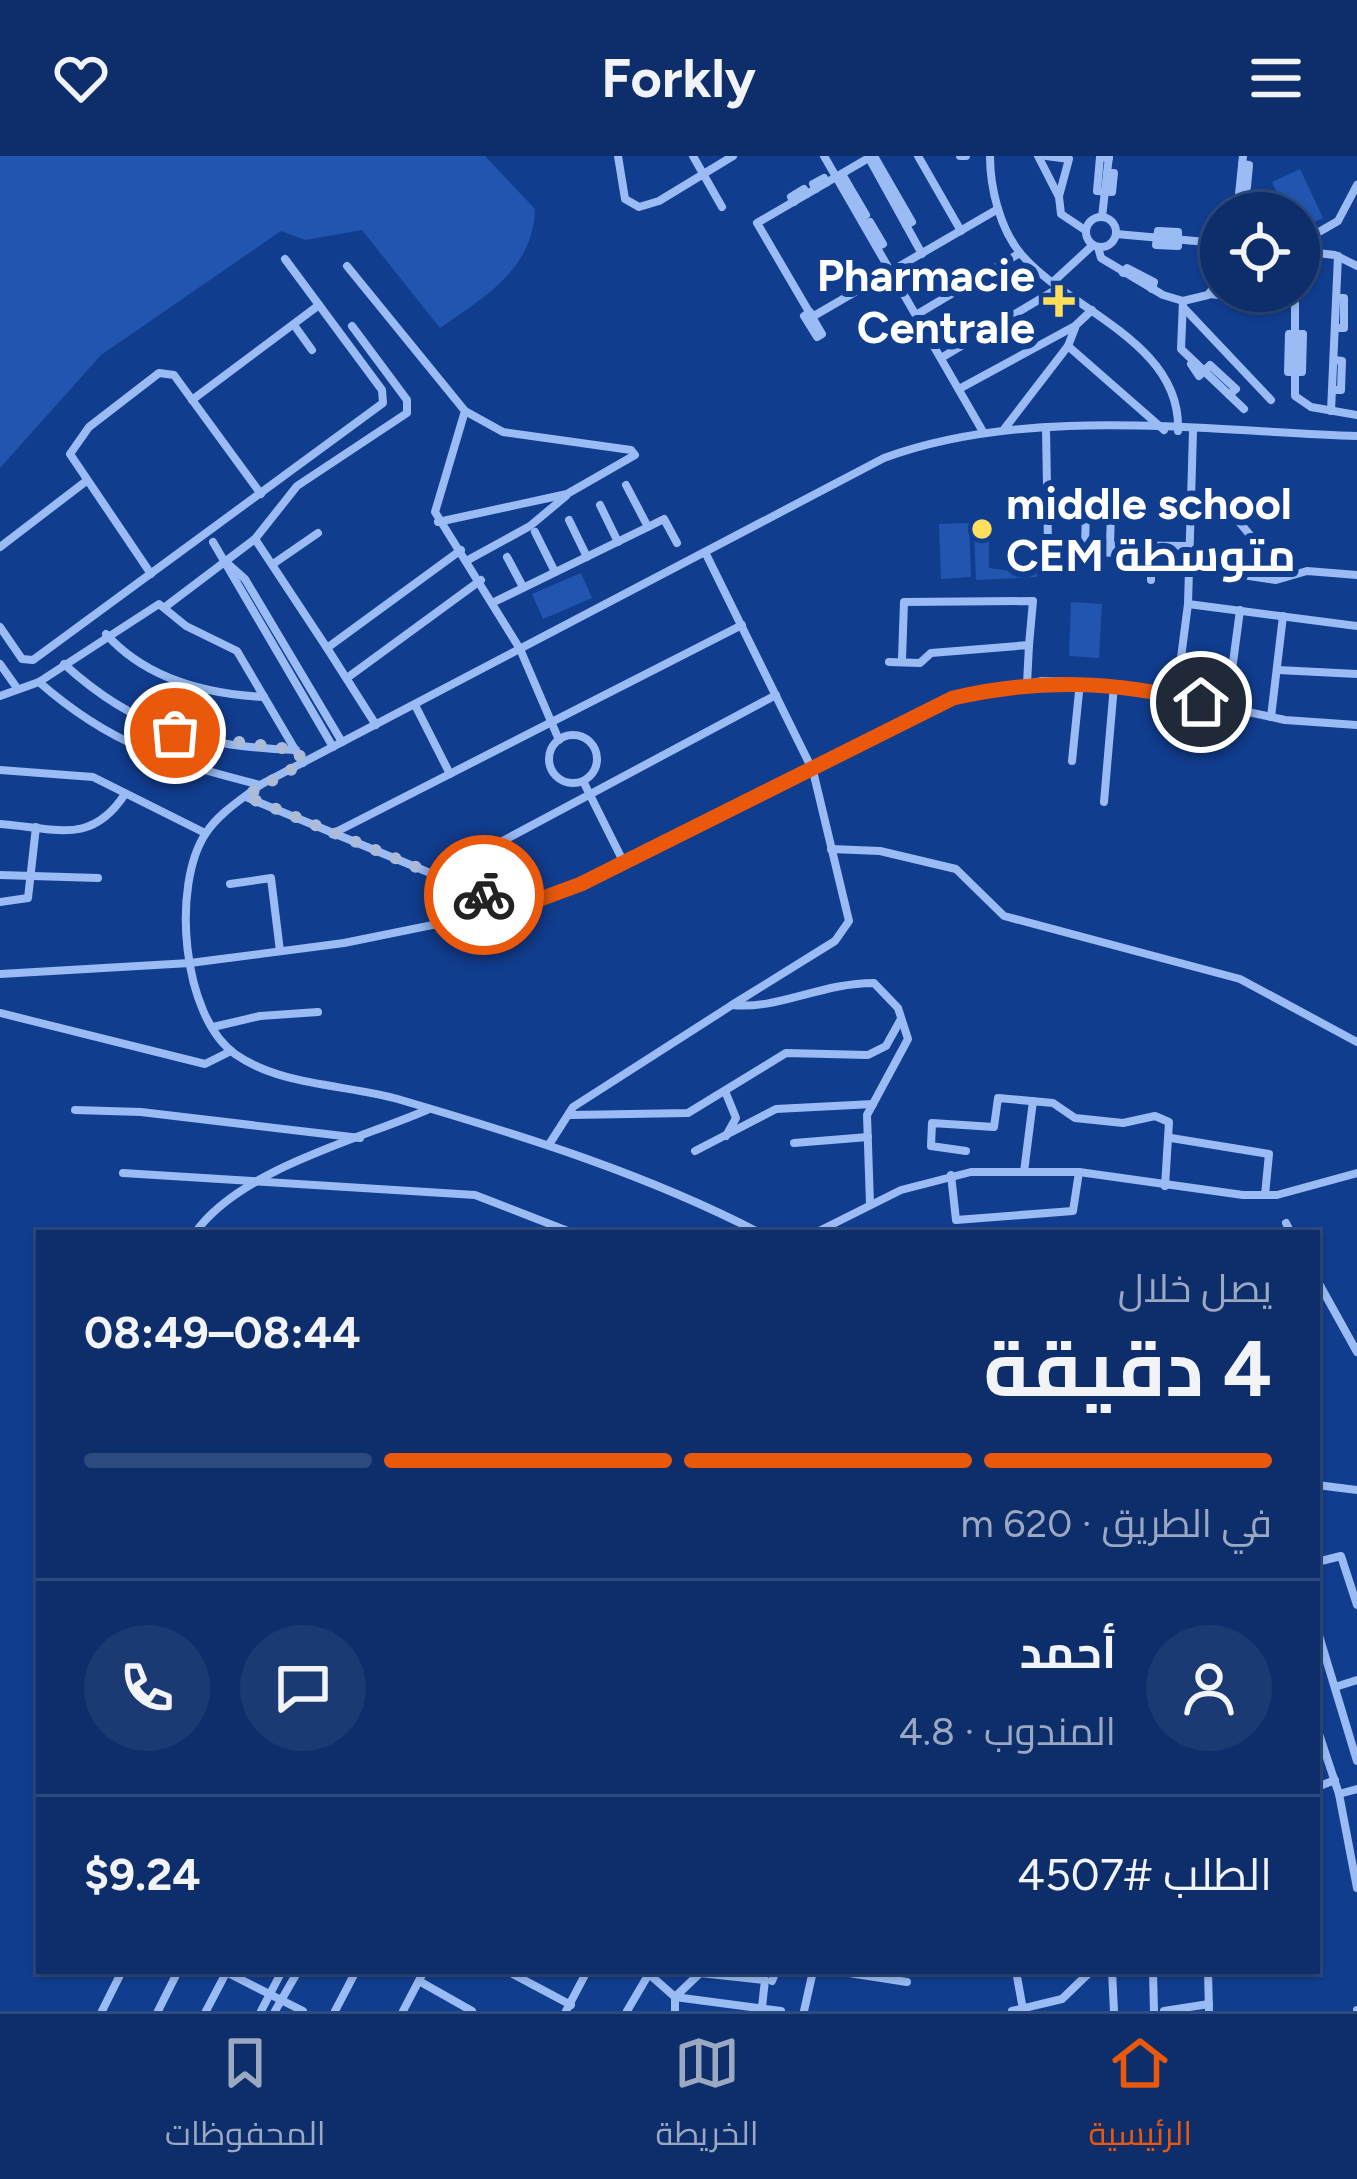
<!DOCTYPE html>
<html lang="ar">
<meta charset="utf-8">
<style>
body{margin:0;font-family:Figtree,Cairo,sans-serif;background:#1b3a73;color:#f1f3f6;direction:rtl;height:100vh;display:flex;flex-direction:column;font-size:45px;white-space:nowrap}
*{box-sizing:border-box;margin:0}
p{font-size:39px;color:#9aa8c1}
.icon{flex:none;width:66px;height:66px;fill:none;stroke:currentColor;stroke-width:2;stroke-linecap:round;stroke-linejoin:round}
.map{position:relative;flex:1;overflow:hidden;direction:ltr}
.side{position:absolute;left:36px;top:1074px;width:1284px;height:744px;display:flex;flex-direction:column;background:#0d2e6b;border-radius:0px;box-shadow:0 3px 9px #0004,0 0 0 3px #2d4a7e;direction:rtl}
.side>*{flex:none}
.controls{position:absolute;left:1200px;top:36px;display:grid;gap:24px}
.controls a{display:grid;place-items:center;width:120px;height:120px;border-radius:50%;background:#0d2e6b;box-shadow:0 3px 9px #0004,0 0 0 3px #2d4a7e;font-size:60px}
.pin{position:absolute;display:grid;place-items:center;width:102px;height:102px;color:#fff;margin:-51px;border:6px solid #fff;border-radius:50%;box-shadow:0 3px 12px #0007}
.courier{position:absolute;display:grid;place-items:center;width:120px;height:120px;margin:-60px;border:9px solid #ea580c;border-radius:50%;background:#fff;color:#222;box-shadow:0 3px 15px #0007}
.summary em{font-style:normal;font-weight:700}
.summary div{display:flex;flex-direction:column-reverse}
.summary{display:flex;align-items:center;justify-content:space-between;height:204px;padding:0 48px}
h1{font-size:78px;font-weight:700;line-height:90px}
.bar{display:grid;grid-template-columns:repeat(4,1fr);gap:18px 12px;align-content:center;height:144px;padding:0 48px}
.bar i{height:15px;border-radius:9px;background:#2d4a7e}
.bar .on{background:#ea580c}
.bar p{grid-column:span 4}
.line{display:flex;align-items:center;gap:30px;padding:0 48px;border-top:3px solid #2d4a7e}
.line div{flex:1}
.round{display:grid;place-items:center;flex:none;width:126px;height:126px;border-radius:63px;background:#1b3a73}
header{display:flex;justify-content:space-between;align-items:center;height:156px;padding:0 48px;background:#0d2e6b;font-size:54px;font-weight:700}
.tabs{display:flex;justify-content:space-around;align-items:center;height:168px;border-top:3px solid #2d4a7e;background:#0d2e6b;font-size:33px;color:#9aa8c1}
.tabs a{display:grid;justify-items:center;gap:6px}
.tabs .on{color:#ea580c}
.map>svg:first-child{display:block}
</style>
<header><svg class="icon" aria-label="menu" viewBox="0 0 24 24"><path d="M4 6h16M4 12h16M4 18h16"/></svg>Forkly<svg class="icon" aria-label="heart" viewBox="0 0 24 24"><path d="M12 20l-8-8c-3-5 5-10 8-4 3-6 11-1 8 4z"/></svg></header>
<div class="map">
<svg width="1357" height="1855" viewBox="0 0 1357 1855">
<rect width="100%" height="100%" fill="#113d8f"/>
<!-- green -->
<g fill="#2255af">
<path d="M0 0H485L535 53C533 113 486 140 440 172L362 74 305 84 281 75 101 199 0 312Z"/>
<path d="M1300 13 1323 62 1299 73V57H1287L1272 26Z"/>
<path d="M969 367 971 421 941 423 939 368Z"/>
<path d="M974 372H989V412L1033 418 1037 388V421L976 424Z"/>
<path d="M581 417 592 442 543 463 532 438Z"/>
<path d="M1071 446 1102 448 1099 502 1069 500Z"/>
</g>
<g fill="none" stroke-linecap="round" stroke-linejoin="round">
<!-- minor -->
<g stroke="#9abbf3" stroke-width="8">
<path d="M618 0 625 43 639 51 659 45 733 0"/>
<path d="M693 0 722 51"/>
<path d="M824 0 982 274"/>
<path d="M874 0 912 66 906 69"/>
<path d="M918 0 961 75"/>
<path d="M960 0H966"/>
<path d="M990 0C990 32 1000 73 1021 98 1068 154 1182 186 1178 275"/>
<path d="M1038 0 1059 41 1061 58 1085 74"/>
<path d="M1046 0 1069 3 1059 40"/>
<path d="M869 2 922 98"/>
<path d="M1107 17H1114L1112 36 1097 35 1100 1 1109 2"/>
<path d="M842 18 866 59 861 62"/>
<path d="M1240 31H1247L1249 9 1242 8"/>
<path d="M816 33 813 28 824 22 826 27"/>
<path d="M794 46 791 41 804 33 807 38"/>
<path d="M1237 57 1243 0"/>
<circle cx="1101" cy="76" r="15"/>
<path d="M1102 61 1109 0"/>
<path d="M864 69 870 66 883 88 877 91"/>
<path d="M1158 75 1178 76V90L1156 89Z"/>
<path d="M1116 78 1218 87"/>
<path d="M1221 80V97"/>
<path d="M1098 91 1101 102 1163 139 1183 145 1208 139 1221 121"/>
<path d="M1299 95 1335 99 1357 110"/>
<path d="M1304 95 1312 80 1338 65 1357 29"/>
<path d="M347 110 465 255 435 356 520 493 559 584"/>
<path d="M1123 117 1127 112 1154 126 1152 133"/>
<path d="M1054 125 1093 89"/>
<path d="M1209 138 1295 147V240L1311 251 1357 259"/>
<path d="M1183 145 1181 193 1244 253"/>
<path d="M1183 151 1271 244"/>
<path d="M810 156 804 160 817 181 822 178 757 67 872 0"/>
<path d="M916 159 1020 97"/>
<path d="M812 161 998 53"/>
<path d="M294 169 312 194"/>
<path d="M1336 172H1344V142H1337"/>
<path d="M1289 178H1303L1302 216H1288Z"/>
<path d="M1068 190 1164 274"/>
<path d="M941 202 1062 130"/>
<path d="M1191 208 1199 220 1210 209 1236 233 1229 239"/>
<path d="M959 233 1075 170 1092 154"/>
<path d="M1333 234H1341L1342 205 1335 204"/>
<path d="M192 244 319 149"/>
<path d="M1331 255 1338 100"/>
<path d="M1005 272 1068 190 1075 172"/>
<path d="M1046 272 1048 389 1060 396 1133 397V390"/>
<path d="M1193 275 1188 448 1357 470"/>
<path d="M600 349 618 386"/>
<path d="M1225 349 1285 421"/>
<path d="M1086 356 1085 389 1189 390"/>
<path d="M569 364 587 401"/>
<path d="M438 366 567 338 635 299 631 294 503 276 465 255"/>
<path d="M648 371 664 363 677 387"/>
<path d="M535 376 555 416"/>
<path d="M255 383 327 492 461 394"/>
<path d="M213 386 333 591"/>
<path d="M1110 389 1111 357"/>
<path d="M0 391 85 326"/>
<path d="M705 396 813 615 849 765 835 785 732 849"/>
<path d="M507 401 523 431"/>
<path d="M468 404 530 370 566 340"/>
<path d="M227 407 245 423 342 586"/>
<path d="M273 408 318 377"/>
<path d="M1189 411 1276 424 1307 415 1357 419"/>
<path d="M151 418 70 298 89 271 159 217 174 219 261 338"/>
<path d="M1151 424V390"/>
<path d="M494 446 648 371 626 329"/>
<path d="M165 451 255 383 297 330 407 257V244L352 170"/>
<path d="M0 471 22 503 33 504 383 247 382 234 285 103"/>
<path d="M106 478C146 523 205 538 264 541"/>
<path d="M327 492 376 569"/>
<path d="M902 503 904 446 1033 445 1029 489"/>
<path d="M889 506 920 507 931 497 1029 489 1027 528"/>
<path d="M0 508 17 532"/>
<path d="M64 508C135 573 200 591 296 594"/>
<path d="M1278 514 1357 518"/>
<path d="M347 522 481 424"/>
<path d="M39 526C112 590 168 605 260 629"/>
<path d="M0 540 39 526 159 448 186 470 237 495 303 607"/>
<path d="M1176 540 1188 448"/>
<path d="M415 549 450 618"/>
<path d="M1227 552 1240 454"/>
<path d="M1271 561 1283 460"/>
<circle cx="573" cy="603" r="24"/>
<path d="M1072 605 1080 526"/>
<path d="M0 614 93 621 205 677"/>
<path d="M583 625 623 705"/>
<path d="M246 641 515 752"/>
<path d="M1104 646 1114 529"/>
<path d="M0 668C56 672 91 690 125 638"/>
<path d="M332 678 742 469"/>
<path d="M831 693 880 695 956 713 1004 760 1240 823 1357 886"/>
<path d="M0 719 98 722"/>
<path d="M437 720 776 539"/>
<path d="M230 728 271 722 280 795"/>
<path d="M0 746 28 742 36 671"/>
<path d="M0 818 190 807 344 787 516 752 581 727 953 542 1042 525 1080 526 1128 530 1285 564 1357 569"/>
<path d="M0 857 205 908 231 895"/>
<path d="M213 871 260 860 318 856"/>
<path d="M725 935 736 962 726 980"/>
<path d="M75 954 141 956 360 982"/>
<path d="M571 959 688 957 786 897 868 899 886 890 901 863"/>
<path d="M1171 982 1269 998 1265 1039"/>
<path d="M550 987 573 951 732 849C779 854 820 827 874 827L898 852 908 883 867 959 870 1048"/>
<path d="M794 987 868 981"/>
<path d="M695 995 776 953 873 948"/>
<path d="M966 995 931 990 932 967 994 971 998 942 1053 947 1075 962 1123 967 1155 960 1169 966 1165 1030"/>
<path d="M1024 1016 1033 945"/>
<path d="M123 1017 475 1039 573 1077"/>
<path d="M951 1019 956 1064 1073 1055 1079 1016"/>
<path d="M1286 1067 1291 1077"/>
<path d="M195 1077C239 1014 357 984 427 954"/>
<path d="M760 1077C646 1018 524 980 401 944 347 928 282 931 235 898 182 860 171 729 206 677 219 657 242 643 260 629L884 302C1028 249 1205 275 1357 280"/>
<path d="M815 1077 901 1034 971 1016H1079L1243 1039H1277L1357 1017"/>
<path d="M1317 1124 1357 1196"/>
<path d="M1317 1329 1357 1334"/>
<path d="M1317 1406 1341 1400 1357 1449"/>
<path d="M1317 1473 1357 1605"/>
<path d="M1335 1531 1357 1524"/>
<path d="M1317 1572 1339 1638 1357 1732"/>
<path d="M1317 1631 1335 1624"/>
<path d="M1339 1638 1357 1633"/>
<path d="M507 1815 571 1849"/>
<path d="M836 1815 907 1826"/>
<path d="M1016 1815 1022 1848"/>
<path d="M1112 1815 1114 1855"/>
<path d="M1153 1815 1154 1855"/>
<path d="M1208 1815 1209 1855"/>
<path d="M226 1816 303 1855"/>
<path d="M649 1818 675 1841 781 1855"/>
<path d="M419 1825 472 1855"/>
<path d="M772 1825 776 1815"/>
<path d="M102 1855 122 1815"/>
<path d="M158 1855 178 1815"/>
<path d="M206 1855 227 1815"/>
<path d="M261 1855 282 1815"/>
<path d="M275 1855 298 1815"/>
<path d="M335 1855 356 1815"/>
<path d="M403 1855 424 1815"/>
<path d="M566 1855 587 1815"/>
<path d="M627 1855 650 1816"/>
<path d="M675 1855V1841L700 1817 765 1824 762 1851"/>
<path d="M804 1855 813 1815"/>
<path d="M1012 1855 1062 1843 1091 1815"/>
<path d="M1164 1855 1209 1848"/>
<path d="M1357 1855V1854"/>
</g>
</g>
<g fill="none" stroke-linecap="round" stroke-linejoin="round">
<!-- done -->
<path stroke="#acbbd8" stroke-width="12" stroke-dasharray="0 21.6" d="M175 577 297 594 303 607 245 640 484 739"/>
<!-- route -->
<path stroke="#ea580c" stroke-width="15" d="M484 739 516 752 581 728 953 542C1040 522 1115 525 1201 546"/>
</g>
<!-- markers -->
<g fill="#ffde5c" stroke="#113d8f" stroke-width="4.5">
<path d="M1053 127h12v12h12v12h-12v12h-12v-12h-12v-12h12z"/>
<circle cx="982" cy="373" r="12"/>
</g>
<g text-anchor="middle" stroke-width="12" stroke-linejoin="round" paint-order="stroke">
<!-- poi labels -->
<g font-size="45" font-weight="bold" fill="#fff" stroke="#113d8f" text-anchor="end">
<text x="1035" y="135">Pharmacie<tspan x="1035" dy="52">Centrale</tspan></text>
<text x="1006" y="363" text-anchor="start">middle school<tspan x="1006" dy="52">CEM متوسطة</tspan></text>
</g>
</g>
</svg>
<div class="controls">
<a><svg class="icon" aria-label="locate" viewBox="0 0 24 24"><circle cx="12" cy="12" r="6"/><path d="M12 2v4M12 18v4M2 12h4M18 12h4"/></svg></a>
</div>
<div class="pin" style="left:175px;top:577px;background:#ea580c"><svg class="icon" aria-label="bag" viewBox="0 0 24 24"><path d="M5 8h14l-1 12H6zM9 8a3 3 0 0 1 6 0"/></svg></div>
<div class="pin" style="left:1201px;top:546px;background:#1f2937"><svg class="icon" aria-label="home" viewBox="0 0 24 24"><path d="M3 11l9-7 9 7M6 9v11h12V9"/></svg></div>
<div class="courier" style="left:484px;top:739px"><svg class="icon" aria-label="bike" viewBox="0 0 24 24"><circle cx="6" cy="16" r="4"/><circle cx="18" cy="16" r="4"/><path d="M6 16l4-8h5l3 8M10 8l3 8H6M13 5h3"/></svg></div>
<section class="side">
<div class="summary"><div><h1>4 دقيقة</h1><p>يصل خلال</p></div><em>08:44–08:49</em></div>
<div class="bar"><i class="on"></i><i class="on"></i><i class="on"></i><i></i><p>في الطريق · 620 m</p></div>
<div class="line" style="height:216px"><a class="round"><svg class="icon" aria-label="person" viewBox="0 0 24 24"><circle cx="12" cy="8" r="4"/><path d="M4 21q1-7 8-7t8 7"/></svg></a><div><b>أحمد</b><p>المندوب · 4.8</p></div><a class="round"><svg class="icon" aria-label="chat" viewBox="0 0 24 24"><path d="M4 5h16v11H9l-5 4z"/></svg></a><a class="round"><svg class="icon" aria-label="phone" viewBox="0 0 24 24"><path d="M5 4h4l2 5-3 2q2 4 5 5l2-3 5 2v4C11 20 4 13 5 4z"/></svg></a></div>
<div class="line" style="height:156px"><div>الطلب #4507</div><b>$9.24</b></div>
</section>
</div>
<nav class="tabs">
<a class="on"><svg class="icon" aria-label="home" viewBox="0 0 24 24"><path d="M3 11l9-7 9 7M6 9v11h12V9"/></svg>الرئيسية</a>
<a><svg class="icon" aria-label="map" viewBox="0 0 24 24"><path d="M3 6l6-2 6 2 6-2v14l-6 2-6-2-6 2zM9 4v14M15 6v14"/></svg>الخريطة</a>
<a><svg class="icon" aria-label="saved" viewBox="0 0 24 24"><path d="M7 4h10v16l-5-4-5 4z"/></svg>المحفوظات</a>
</nav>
